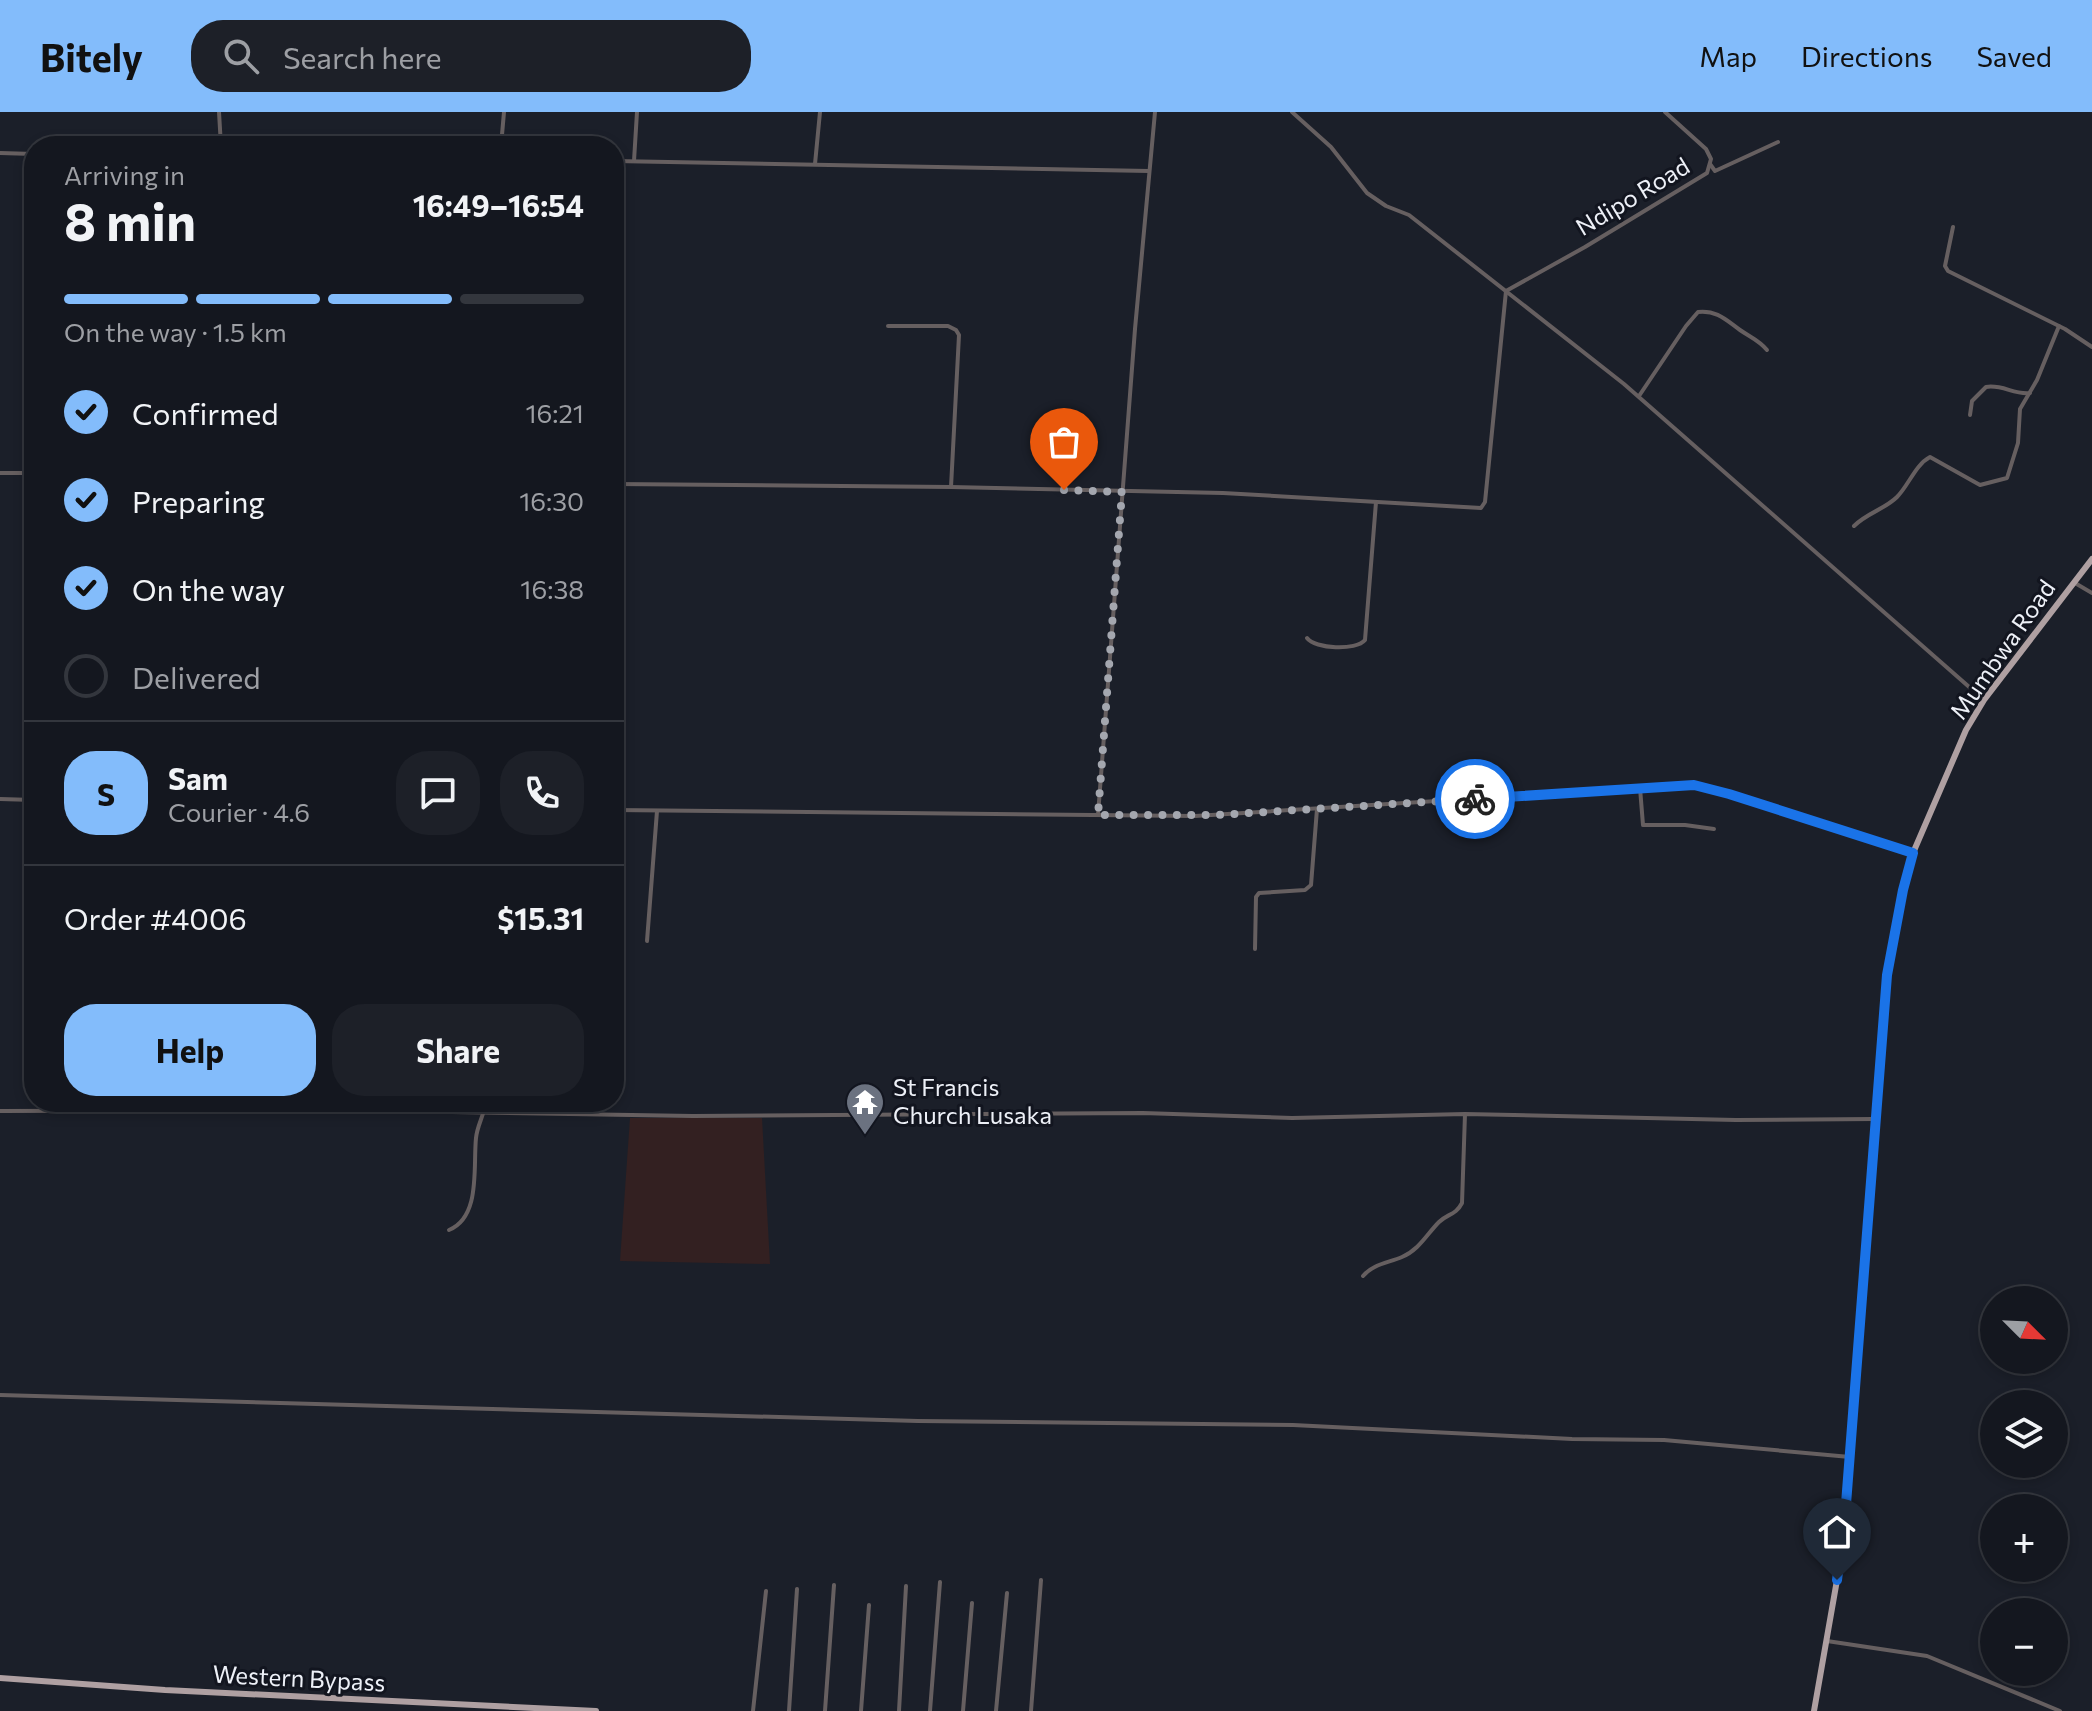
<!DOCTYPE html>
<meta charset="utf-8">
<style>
body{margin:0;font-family:Commissioner,sans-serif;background:#1d2028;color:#f1f3f6;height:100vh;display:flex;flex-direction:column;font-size:30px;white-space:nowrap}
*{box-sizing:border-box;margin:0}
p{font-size:26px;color:#9d9fa4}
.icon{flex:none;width:44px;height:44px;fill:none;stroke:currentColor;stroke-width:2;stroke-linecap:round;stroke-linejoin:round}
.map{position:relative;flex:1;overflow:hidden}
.details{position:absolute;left:24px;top:24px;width:600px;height:976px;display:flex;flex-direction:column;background:#14171f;border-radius:32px;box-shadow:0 4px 12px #0003,0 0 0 2px #33363d}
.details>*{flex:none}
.needle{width:52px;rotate:114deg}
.tools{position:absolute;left:1980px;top:1174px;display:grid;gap:16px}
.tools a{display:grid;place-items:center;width:88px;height:88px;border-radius:50%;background:#14171f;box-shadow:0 4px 12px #0003,0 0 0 2px #33363d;font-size:40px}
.pin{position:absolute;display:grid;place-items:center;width:68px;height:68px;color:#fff;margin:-82px -34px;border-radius:50% 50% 50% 0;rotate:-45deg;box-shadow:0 0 8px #0007}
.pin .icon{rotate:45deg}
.courier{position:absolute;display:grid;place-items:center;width:80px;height:80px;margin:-40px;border:6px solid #1a73e8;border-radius:50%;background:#fff;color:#222;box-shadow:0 2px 10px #0007}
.summary em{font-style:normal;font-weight:700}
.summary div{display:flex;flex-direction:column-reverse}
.summary{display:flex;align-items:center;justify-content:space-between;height:136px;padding:0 40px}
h1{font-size:52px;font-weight:700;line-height:60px}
.bar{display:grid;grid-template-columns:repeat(4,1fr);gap:12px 8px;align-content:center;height:96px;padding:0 40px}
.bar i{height:10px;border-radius:6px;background:#33363d}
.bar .selected{background:#83bcfb}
.bar p{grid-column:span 4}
.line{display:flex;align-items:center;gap:20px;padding:0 40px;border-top:2px solid #33363d}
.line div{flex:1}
.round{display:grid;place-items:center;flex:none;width:84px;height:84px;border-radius:32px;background:#1d2028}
ol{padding:0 40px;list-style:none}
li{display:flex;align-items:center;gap:24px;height:88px}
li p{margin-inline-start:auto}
li .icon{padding:8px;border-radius:50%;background:#83bcfb;color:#111;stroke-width:4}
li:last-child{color:#9d9fa4}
li i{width:44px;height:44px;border:4px solid #33363d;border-radius:50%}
.cta{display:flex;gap:16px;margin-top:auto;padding:16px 40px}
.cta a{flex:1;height:92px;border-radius:32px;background:#83bcfb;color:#111;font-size:32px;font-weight:700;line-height:92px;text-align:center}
.cta a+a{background:#1d2028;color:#f1f3f6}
header{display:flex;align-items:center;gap:48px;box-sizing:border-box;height:112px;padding:0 40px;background:#83bcfb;color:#111}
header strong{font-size:38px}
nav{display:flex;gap:44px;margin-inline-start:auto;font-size:28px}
.search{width:560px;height:72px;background:#1d2028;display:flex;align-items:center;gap:20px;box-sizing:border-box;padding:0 28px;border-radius:32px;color:#9d9fa4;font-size:30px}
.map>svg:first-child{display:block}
</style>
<header>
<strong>Bitely</strong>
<div class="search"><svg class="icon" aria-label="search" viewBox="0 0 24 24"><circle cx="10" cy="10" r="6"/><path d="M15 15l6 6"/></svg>Search here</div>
<nav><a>Map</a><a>Directions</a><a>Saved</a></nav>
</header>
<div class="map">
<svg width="2092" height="1599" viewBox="0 0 2092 1599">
<rect width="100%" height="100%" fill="#1b1f29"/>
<!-- commercial -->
<path fill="#332021" d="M630 1006H762L770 1152 620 1149Z"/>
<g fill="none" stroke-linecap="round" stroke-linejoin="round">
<!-- minor -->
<g stroke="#665f60" stroke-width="4">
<path d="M219 0 221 34"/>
<path d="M1292 0 1331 35 1367 81 1386 94 1409 103 1624 272 1984 588"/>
<path d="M501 34 504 0"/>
<path d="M0 41 34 42"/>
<path d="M614 49 1149 59"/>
<path d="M634 49 637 0"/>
<path d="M815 52 820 0"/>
<path d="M1710 52 1715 59 1778 30"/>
<path d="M1953 115 1945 154 1948 159 2065 217 2092 235"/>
<path d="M888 214H948L956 218 959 223 951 375"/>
<path d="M1639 284 1686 214 1698 200C1717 198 1726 208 1740 218 1750 225 1759 228 1767 238"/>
<path d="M1970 303 1972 289 1986 275C2002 272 2014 283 2030 281"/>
<path d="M0 361H34"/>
<path d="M614 372 951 375 1223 381 1481 396 1485 390 1506 179 1585 135 1707 61 1711 47 1706 37 1665 0"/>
<path d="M1854 414C1867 401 1885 397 1897 385 1909 373 1915 353 1930 345L1980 373 2007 366 2018 331 2020 297 2037 268 2059 214"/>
<path d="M2075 471 2092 481"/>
<path d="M1307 526C1315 537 1356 539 1365 528L1376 390"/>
<path d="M1640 676 1643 713H1685L1714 717"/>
<path d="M0 687 34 688"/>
<path d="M614 698 1195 704 1694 673 1729 682 1912 741"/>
<path d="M1098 703 1135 217 1155 0"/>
<path d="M647 829 657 699"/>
<path d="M1255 837 1256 785 1259 781 1305 778 1311 773 1317 697"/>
<path d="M0 999 336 998 693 1004 1143 1001 1292 1006 1465 1002 1736 1008 1874 1007"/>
<path d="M102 1000 103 990"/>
<path d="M449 1118C481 1105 473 1055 476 1026 477 1014 484 1003 486 990"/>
<path d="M1363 1164C1373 1152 1388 1151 1402 1145 1419 1138 1427 1122 1439 1110 1447 1102 1456 1103 1462 1091L1465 1002"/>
<path d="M0 1283 918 1309 1293 1313 1572 1327 1664 1328 1850 1345"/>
<path d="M1827 1529 1927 1544 2060 1599"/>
<path d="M753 1599 766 1479"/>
<path d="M789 1599 797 1477"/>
<path d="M825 1599 834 1473"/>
<path d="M861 1599 869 1493"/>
<path d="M899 1599 906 1474"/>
<path d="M930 1599 940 1470"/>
<path d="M963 1599 972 1491"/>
<path d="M996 1599 1007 1481"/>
<path d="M1031 1599 1041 1468"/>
</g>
<!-- primary -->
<g stroke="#afa0a2" stroke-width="6">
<path d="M0 1566 165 1578 596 1599"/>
<path d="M1814 1599 1837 1468 1845 1405 1887 863 1903 778 1913 741 1966 618 1984 588 2092 447"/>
</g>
</g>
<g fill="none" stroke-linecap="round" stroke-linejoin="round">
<!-- done -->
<path stroke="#a4a7af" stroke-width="8" stroke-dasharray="0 14.4" d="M1064 378 1122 380 1098 703H1217L1475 687"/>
<!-- route -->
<path stroke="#1a73e8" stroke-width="10" d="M1475 687 1694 673 1729 682 1913 741 1903 778 1887 863 1845 1405 1837 1468"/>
</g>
<!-- icons -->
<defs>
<symbol id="temple-pin" viewBox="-11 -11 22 30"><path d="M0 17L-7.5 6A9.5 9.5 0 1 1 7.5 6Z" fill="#6b7280" stroke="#12151f"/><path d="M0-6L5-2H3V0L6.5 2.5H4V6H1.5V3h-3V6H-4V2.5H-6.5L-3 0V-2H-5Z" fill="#fff"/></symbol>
</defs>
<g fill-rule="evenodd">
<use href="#temple-pin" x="843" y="968" width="44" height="60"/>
</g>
<g text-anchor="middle" stroke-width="6" stroke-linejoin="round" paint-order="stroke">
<!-- street labels -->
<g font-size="24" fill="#edf0f7" stroke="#12151f">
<text transform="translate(1633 85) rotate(-31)" y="8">Ndipo Road</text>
<text transform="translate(2003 538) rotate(-55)" y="8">Mumbwa Road</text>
<text transform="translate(299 1567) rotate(3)" y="8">Western Bypass</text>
</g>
<!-- poi labels -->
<g font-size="24" fill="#edf0f7" stroke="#12151f" text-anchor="start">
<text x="893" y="984">St Francis<tspan x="893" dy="28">Church Lusaka</tspan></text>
</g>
</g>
</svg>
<div class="tools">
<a><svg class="needle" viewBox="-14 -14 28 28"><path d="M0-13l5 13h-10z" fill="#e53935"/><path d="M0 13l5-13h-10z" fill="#9d9fa4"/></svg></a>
<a><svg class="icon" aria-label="layers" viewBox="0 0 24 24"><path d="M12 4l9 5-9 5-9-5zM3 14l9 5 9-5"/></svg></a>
<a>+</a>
<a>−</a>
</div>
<div class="pin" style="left:1064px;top:378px;background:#ea580c"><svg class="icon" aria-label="bag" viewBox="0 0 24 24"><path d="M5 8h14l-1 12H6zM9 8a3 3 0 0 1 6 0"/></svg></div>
<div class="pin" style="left:1837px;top:1468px;background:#1f2937"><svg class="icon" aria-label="home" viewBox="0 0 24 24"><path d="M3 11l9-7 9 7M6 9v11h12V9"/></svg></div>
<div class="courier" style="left:1475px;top:687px"><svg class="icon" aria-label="bike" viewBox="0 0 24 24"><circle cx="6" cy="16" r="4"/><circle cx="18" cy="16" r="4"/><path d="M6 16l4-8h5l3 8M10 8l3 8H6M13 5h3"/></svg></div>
<section class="details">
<div class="summary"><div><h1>8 min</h1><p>Arriving in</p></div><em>16:49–16:54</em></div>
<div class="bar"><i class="selected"></i><i class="selected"></i><i class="selected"></i><i></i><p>On the way · 1.5 km</p></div>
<ol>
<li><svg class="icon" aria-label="check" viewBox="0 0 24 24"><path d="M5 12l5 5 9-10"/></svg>Confirmed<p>16:21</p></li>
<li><svg class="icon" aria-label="check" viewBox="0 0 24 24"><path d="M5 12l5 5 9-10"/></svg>Preparing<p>16:30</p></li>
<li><svg class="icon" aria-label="check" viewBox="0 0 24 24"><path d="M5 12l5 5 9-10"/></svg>On the way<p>16:38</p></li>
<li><i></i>Delivered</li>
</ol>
<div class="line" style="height:144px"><b class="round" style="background:#83bcfb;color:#111">S</b><div><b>Sam</b><p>Courier · 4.6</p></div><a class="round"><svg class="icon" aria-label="chat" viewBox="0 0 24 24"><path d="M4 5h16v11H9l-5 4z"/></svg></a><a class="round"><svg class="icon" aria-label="phone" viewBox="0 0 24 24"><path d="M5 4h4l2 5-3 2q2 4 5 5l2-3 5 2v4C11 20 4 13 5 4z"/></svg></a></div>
<div class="line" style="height:104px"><div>Order #4006</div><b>$15.31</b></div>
<div class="cta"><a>Help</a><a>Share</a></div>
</section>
</div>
